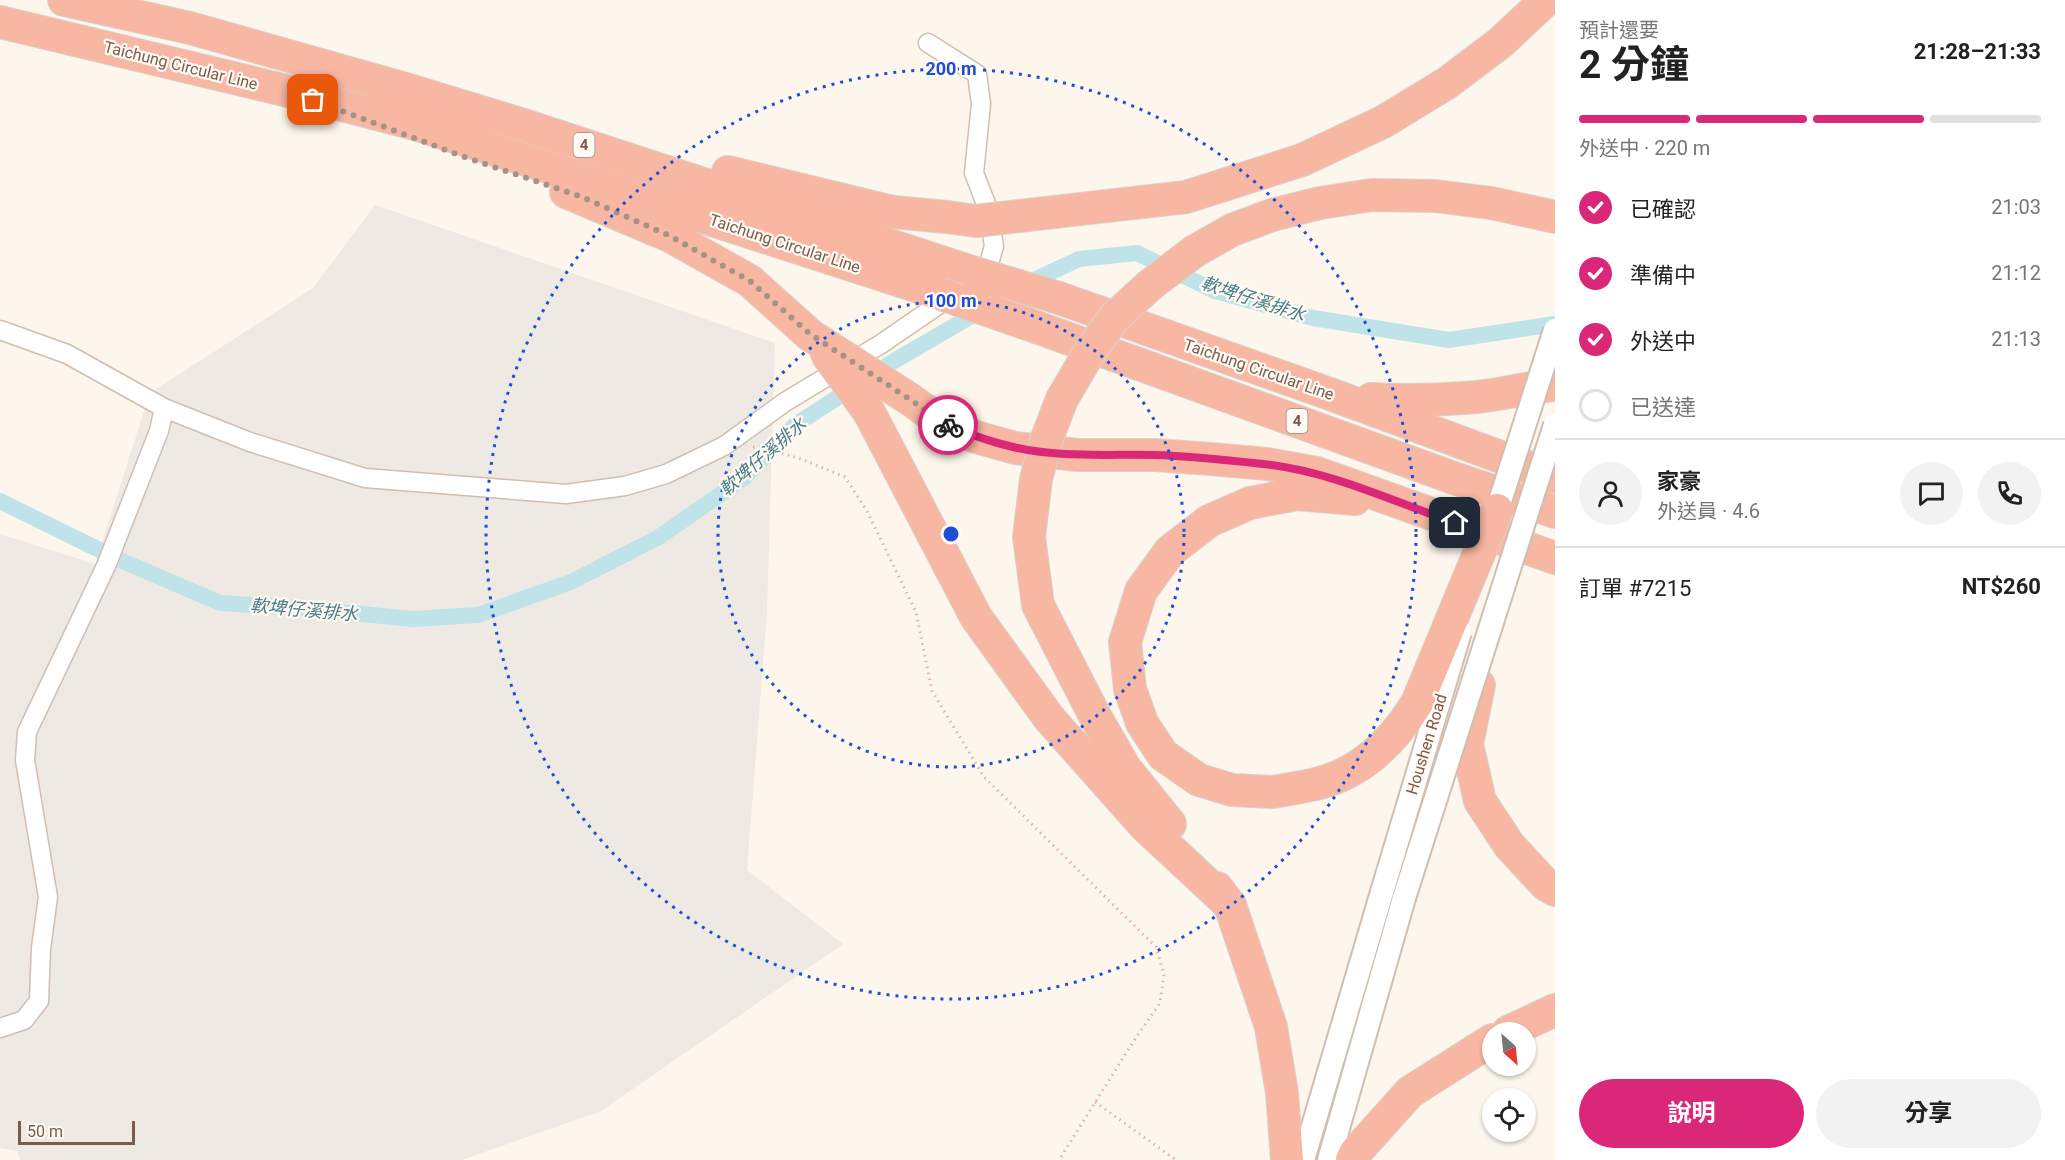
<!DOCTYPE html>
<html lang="zh-TW">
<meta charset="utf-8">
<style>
body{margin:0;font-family:Roboto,"Noto Sans TC",sans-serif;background:#f2f2f2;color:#222;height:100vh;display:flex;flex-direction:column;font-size:22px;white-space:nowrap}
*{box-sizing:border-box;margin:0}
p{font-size:20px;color:#767676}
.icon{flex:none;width:33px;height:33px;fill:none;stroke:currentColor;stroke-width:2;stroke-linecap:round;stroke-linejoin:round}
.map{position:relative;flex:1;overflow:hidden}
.sheet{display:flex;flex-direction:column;background:#fff;width:510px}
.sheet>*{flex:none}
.needle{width:39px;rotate:153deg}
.buttons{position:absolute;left:1482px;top:1022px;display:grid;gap:12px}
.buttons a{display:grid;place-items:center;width:54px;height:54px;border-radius:50%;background:#fff;box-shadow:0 2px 4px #0004;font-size:30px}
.scale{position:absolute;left:18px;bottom:15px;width:117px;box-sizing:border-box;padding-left:6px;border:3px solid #7a5c4d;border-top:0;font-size:16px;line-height:21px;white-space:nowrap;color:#7a5c4d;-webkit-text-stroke:4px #fffaf3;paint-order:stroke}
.pin{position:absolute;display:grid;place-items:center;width:51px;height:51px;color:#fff;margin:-26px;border-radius:12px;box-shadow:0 3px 9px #0006}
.courier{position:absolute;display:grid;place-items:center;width:60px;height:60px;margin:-30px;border:4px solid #db2777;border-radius:50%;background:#fff;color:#222;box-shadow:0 2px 8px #0007}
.headline em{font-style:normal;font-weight:700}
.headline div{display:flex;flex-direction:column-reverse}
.headline{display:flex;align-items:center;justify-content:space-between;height:102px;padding:0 24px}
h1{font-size:39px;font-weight:700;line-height:45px}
.bar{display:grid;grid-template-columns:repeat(4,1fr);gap:9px 6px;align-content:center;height:72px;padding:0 24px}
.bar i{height:8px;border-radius:4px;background:#e0e0e0}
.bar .on{background:#db2777}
.bar p{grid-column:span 4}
.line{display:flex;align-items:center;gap:15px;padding:0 24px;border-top:2px solid #e0e0e0}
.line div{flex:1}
.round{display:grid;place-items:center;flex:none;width:63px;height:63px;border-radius:32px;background:#f2f2f2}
ol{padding:0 24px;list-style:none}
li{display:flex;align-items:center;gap:18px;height:66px}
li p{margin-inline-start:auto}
li .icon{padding:6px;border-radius:50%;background:#db2777;color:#fff;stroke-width:4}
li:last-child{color:#767676}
li i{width:33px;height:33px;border:3px solid #e0e0e0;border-radius:50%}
.primary-button{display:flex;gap:12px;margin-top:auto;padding:12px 24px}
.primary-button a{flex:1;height:69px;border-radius:36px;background:#db2777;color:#fff;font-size:24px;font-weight:700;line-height:69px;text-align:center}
.primary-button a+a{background:#f2f2f2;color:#222}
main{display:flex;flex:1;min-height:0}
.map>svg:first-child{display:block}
</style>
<main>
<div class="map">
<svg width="1555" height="1160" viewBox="0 0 1555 1160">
<rect width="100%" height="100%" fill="#fdf6ec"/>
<!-- industrial -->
<path fill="#efe9e4" d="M375 205 775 343 767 612 747 870 843 944 601 1111 462 1160H20L17 1151 0 1148V534L95 564 150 393 313 288Z"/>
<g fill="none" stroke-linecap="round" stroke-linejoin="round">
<!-- canal -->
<path stroke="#bfe3e8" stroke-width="16" d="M0 501 120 560 220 603 301 608 413 619 478 615 571 582 659 537 744 478 795 425 894 361 1032 281 1079 259 1137 253 1215 291 1313 318 1449 340 1555 324"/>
<defs>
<g id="minor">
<path d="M928 43 977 74 981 104 974 173 988 209 994 246 987 271 977 278"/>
<path d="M0 330 67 354 164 408 250 442 365 478 566 494 625 486 666 474 724 446 785 402 881 344 954 294"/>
<path d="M0 1028 24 1020 39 1001 41 948 48 897 25 760 27 732 106 566 159 431 164 408"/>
</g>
<g id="tertiary">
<path d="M1303 1160 1382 892"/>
<path d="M1329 1160 1404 898"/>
</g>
<g id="motorway">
<path d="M64 0 190 28 406 89 527 126 975 273"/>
<path d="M0 22 292 92 415 124 941 294"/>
<path d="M728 172 893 212 947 217"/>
<path d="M566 192 670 236 750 281 810 335"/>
<path d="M1195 251 1232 230 1272 215 1320 203 1372 195 1435 196 1491 203 1555 217"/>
<path d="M1059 298 1330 394 1555 477"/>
<path d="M1039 328 1451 477 1555 512"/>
<path d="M1371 399C1407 401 1442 400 1477 397 1503 394 1529 387 1555 385"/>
<path d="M911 400 940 421 976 437 1015 448 1077 455H1155L1211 459 1267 464 1317 473 1555 558"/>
<path d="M869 412 976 617 1049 718 1145 826 1230 905"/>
<path d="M1479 685 1467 744 1480 801 1509 845 1545 884 1555 890"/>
<path d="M1095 716 1125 768 1170 824"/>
<path d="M1272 792 1232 790 1199 780 1163 755 1142 723 1130 689 1125 642 1141 591 1170 551 1209 521 1250 503 1297 494 1355 499"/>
<path d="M1217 888 1230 905 1271 1027 1282 1093 1287 1160"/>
<path d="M1508 1032 1555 1010"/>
<path d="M1352 1160 1356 1152 1410 1092 1492 1040"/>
</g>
</defs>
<!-- minor casing -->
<use href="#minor" stroke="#d1beb0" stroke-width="21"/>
<!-- tertiary casing -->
<use href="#tertiary" stroke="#d1beb0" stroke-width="26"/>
<!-- motorway casing -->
<use href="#motorway" stroke="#dad1cd" stroke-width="34"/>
<!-- path -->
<g stroke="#d9b8a5" stroke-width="3" stroke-dasharray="1.5 4.5" stroke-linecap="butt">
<path d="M753 447H763L804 460 845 477 867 511 916 612 932 691 984 777 1156 947 1164 975 1160 1003 1135 1039 1059 1160"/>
<path d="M1095 1102 1176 1160"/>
</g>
<!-- minor -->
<use href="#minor" stroke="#fff" stroke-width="18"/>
<!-- tertiary -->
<use href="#tertiary" stroke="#fff" stroke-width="22"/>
<!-- motorway -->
<use href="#motorway" stroke="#f7b7a3" stroke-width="32"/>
<defs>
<g id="tertiary-bridge">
<path d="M1493 523 1555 330"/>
<path d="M1382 892 1460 632"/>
<path d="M1404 898 1555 425"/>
</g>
<g id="motorway-bridge">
<path d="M947 217 976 221 1186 197 1302 160 1383 122 1447 83 1500 43 1546 0"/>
<path d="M975 273 1059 298"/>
<path d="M941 294 1039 328"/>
<path d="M810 335 911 400"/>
<path d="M826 353 869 412"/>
<path d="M1095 716 1038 605 1029 537 1036 479 1047 438 1062 399 1089 353 1114 318 1150 285 1195 251"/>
<path d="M1272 792C1296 788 1322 785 1344 774 1375 759 1399 732 1417 703L1497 510"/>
</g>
</defs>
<!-- tertiary-bridge casing -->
<use href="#tertiary-bridge" stroke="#d1beb0" stroke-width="26" stroke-linecap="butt"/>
<!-- motorway-bridge casing -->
<use href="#motorway-bridge" stroke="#dad1cd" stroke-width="34" stroke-linecap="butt"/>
<!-- tertiary-bridge -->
<use href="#tertiary-bridge" stroke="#fff" stroke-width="22"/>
<!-- motorway-bridge -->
<use href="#motorway-bridge" stroke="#f7b7a3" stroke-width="32"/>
</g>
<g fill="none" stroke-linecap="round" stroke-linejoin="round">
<!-- done -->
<path stroke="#a89285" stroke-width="6" stroke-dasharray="0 10.8" d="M313 100 462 156 582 197 670 236 750 281 810 334 911 400 940 421 948 425"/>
<!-- route -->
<path stroke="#db2777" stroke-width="8" d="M948 425C969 434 990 442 1013 447 1058 458 1107 454 1154 455 1190 456 1227 460 1263 464 1330 471 1392 501 1455 523"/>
</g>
<!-- distance rings -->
<g fill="none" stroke="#1d4ed8" stroke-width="3" stroke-dasharray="3 6">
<circle cx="951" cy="534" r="233"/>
<circle cx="951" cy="534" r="465"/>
</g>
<g text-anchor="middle" stroke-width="4.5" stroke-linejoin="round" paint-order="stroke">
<!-- shield labels -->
<g fill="#fffaf3" stroke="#a28b7f" stroke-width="1.5">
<rect x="573.5" y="133" width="21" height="24" rx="4.5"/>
<rect x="1286.5" y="409" width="21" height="24" rx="4.5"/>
</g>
<g font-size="15" font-weight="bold" fill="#7a5c4d">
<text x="584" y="150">4</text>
<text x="1297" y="426">4</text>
</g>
<!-- street labels -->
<g font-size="16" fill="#7a5c4d" stroke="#fffaf3">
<text transform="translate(181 65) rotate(14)" y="6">Taichung Circular Line</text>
<text transform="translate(785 243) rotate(18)" y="6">Taichung Circular Line</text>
<text transform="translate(1259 369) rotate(19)" y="6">Taichung Circular Line</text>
<text transform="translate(1426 744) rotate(-73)" y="6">Houshen Road</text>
</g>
<!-- water labels -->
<g font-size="18" font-style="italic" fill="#437c86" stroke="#fffaf3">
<text transform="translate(1253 299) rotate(18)" y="6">軟埤仔溪排水</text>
<text transform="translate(763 457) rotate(-41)" y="6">軟埤仔溪排水</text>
<text transform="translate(304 610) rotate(5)" y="6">軟埤仔溪排水</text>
</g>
</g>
<circle cx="951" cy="534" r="9" fill="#1d4ed8" stroke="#fffaf3" stroke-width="3"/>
<g font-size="18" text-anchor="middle" font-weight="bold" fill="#1d4ed8" stroke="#fffaf3" stroke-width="4.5" stroke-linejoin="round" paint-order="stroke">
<text x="951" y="75">200 m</text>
<text x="951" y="307">100 m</text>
</g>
</svg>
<div class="buttons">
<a><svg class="needle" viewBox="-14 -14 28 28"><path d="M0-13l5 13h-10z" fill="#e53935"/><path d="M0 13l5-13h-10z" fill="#767676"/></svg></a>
<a><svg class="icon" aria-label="locate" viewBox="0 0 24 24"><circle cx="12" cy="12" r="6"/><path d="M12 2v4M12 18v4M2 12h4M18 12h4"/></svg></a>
</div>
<div class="scale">50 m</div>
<div class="pin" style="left:313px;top:100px;background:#ea580c"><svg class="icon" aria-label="bag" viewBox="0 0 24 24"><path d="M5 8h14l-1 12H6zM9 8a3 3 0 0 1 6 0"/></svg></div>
<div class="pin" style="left:1455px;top:523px;background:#1f2937"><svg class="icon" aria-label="home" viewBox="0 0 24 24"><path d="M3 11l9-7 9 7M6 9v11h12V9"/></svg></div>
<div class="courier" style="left:948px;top:425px"><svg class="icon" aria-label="bike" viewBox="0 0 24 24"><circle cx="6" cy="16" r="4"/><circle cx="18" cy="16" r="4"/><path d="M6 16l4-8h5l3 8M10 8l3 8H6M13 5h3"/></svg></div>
</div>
<section class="sheet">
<div class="headline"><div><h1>2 分鐘</h1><p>預計還要</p></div><em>21:28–21:33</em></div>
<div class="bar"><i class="on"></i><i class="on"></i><i class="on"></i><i></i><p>外送中 · 220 m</p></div>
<ol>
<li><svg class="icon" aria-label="check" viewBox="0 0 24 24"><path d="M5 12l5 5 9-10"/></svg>已確認<p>21:03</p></li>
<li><svg class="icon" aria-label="check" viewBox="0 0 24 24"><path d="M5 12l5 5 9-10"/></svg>準備中<p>21:12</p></li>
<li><svg class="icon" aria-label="check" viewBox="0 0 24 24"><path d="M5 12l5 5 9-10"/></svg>外送中<p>21:13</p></li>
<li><i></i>已送達</li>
</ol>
<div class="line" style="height:108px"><a class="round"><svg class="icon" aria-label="person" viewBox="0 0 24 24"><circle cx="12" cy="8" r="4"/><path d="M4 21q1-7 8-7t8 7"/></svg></a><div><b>家豪</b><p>外送員 · 4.6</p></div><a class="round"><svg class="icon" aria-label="chat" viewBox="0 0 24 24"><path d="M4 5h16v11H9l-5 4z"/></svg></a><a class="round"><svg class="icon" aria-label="phone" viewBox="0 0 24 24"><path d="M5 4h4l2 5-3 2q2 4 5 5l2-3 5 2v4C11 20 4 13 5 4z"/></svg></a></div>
<div class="line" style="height:78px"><div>訂單 #7215</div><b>NT$260</b></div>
<div class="primary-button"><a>說明</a><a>分享</a></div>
</section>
</main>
